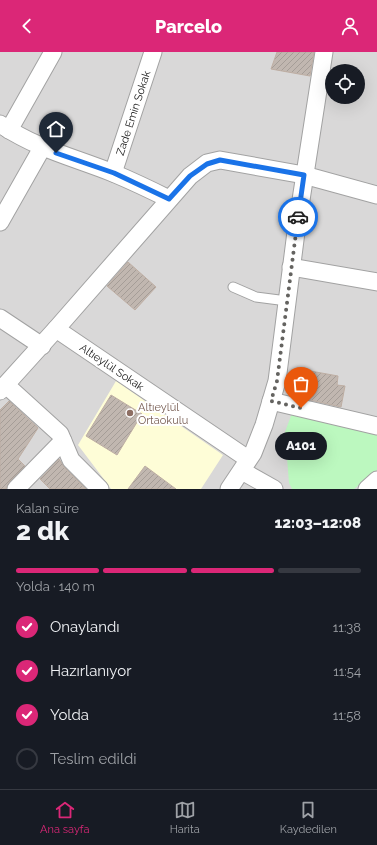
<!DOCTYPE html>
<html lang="tr">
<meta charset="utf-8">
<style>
body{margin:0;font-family:Raleway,sans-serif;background:#20242c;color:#f1f3f6;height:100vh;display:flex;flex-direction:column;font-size:15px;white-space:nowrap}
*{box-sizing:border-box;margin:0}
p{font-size:13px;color:#9ea1a6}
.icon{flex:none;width:22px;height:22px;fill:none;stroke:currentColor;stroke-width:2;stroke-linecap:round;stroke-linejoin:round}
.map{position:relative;height:437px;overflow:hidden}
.panel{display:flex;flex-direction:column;background:#171b24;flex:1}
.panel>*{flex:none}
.controls{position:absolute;left:325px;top:12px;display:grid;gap:8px}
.controls a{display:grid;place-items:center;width:40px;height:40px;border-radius:50%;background:#171b24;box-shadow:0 4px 16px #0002;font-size:20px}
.pin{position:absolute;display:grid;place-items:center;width:34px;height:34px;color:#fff;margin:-41px -17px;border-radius:50% 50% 50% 0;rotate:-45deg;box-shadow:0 0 4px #0007}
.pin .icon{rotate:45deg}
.courier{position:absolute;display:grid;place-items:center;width:40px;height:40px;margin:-20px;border:3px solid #1a73e8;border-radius:50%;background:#fff;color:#222;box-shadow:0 1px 5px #0007}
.bubble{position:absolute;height:28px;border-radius:14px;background:#171b24;box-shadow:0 4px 16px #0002;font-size:13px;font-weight:800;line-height:28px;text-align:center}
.overview em{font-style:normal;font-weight:800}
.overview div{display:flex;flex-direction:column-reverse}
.overview{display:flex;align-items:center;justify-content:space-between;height:68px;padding:0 16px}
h1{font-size:26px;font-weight:800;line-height:30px}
.bar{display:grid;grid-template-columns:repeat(4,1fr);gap:6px 4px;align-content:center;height:48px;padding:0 16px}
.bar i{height:5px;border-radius:3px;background:#363941}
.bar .selected{background:#db2777}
.bar p{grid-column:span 4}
ol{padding:0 16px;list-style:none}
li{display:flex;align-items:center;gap:12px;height:44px}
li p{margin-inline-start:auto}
li .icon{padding:4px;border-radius:50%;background:#db2777;color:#fff;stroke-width:4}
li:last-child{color:#9ea1a6}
li i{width:22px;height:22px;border:2px solid #363941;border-radius:50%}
header{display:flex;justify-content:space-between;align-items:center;height:52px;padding:0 16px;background:#db2777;color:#fff;font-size:18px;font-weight:800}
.dock{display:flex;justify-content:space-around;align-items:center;height:56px;border-top:1px solid #363941;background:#171b24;font-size:11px;color:#9ea1a6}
.dock a{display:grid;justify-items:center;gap:2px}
.dock .selected{color:#db2777}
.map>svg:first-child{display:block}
</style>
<header><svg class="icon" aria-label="back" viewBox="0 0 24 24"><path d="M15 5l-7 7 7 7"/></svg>Parcelo<svg class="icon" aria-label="person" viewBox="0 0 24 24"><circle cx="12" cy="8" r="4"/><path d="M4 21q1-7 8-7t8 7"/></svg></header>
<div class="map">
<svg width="377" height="437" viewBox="0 0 377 437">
<defs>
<pattern id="building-hatch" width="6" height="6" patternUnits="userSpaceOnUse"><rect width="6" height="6" fill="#c1b7b0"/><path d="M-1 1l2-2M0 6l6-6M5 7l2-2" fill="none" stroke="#a59d97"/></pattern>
</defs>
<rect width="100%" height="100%" fill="#ece8e0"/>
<!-- residential -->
<path fill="#d9d8d8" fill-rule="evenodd" d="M0 0H377V437H0ZM332 19H358V45H332Z"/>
<!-- education -->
<path fill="#fefdd7" d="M116 329 223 403 201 437H111L109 434 78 393Z"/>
<!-- park -->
<path fill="#bcf8bf" d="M292 361 377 381V418L354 437H292L289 431 285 380Z"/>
<!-- building -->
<g fill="url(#building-hatch)" stroke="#beaea3">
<path d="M277 0H314L310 24 271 17Z"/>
<path d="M128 210 156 235 135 258 107 234Z"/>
<path d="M305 318 338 324 337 333 345 334 341 355 301 346Z"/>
<path d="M111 343 142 362 117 403 86 384Z"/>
<path d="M9 349 38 376 18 407 25 414 9 430 6 437H0V358Z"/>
<path d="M59 407 64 415 86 437H50L40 427Z"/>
<path d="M145 414 176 437H128Z"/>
</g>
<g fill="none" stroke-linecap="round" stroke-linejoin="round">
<defs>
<path id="lane" d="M233 235 256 245 287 249"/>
<g id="street">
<path d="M0 72C37 97 73 105 113 121 132 129 151 138 169 147"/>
<path d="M9 78 53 0"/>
<path d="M113 121 153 0"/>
<path d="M0 170 42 96"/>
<path d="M291 215 377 230"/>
<path d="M0 266 42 294"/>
<path d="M56 277 248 407"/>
<path d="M6 333 60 382 71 408 100 437"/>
<path d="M0 339 56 277 190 124 207 111 220 108 304 123 377 143"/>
<path d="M271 349 377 374"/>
<path d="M242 419 274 437"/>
<path d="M16 437 63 389"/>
<path d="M229 437 253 401 264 373 277 329 296 180 324 0"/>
<path d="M367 437 377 428"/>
</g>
</defs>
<!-- lane casing -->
<use href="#lane" stroke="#a2a2a2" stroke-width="11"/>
<!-- street casing -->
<use href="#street" stroke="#a2a2a2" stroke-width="19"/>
<!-- lane -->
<use href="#lane" stroke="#fff" stroke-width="9"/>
<!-- street -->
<use href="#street" stroke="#fff" stroke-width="17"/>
</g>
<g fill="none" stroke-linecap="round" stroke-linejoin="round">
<!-- done -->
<path stroke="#646360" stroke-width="4" stroke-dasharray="0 7.2" d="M298 165 277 329 271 349 301 356"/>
<!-- route -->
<path stroke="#1a73e8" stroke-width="5" d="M56 101 114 121 169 147 190 124 207 112 220 108 304 123 298 165"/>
</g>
<!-- markers -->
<circle fill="#8d6e63" stroke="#fff" stroke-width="1.5" cx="130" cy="361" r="4"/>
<g text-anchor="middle" stroke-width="4" stroke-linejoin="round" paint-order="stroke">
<!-- street labels -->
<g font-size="11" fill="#1b1b1b" stroke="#fff">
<text transform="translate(133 61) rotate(-72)" y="4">Zade Emin Sokak</text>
<text transform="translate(112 315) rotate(34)" y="4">Altıeylül Sokak</text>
</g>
<!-- education labels -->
<g font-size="11" fill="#785e54" stroke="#fff" text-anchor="start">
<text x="138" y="359">Altıeylül<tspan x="138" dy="13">Ortaokulu</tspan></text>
</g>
</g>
</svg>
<div class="controls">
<a><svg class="icon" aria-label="locate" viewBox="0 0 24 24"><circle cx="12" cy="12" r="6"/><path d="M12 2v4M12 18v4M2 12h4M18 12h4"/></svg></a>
</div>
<div class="pin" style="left:301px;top:356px;background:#ea580c"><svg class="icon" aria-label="bag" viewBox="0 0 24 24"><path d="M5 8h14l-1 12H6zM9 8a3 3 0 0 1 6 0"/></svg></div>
<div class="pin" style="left:56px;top:101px;background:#1f2937"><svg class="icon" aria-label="home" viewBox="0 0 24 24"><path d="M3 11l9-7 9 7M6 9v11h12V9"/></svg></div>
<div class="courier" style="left:298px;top:165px"><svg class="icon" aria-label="car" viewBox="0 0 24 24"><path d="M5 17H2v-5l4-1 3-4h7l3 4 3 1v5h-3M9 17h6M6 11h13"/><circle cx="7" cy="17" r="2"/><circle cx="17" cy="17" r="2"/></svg></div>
<div class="bubble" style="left:275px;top:380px;width:52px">A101</div>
</div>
<section class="panel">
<div class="overview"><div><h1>2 dk</h1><p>Kalan süre</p></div><em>12:03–12:08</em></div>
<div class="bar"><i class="selected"></i><i class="selected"></i><i class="selected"></i><i></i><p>Yolda · 140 m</p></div>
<ol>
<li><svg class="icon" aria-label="check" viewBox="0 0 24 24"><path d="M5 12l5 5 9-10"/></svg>Onaylandı<p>11:38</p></li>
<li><svg class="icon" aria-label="check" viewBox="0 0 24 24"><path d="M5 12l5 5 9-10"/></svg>Hazırlanıyor<p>11:54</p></li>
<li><svg class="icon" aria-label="check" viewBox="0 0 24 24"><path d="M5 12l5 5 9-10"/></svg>Yolda<p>11:58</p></li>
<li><i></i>Teslim edildi</li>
</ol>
</section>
<nav class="dock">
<a class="selected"><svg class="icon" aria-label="home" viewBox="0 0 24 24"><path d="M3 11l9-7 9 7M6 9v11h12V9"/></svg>Ana sayfa</a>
<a><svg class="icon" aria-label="map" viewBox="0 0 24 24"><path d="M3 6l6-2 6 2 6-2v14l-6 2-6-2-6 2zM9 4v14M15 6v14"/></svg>Harita</a>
<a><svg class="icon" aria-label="saved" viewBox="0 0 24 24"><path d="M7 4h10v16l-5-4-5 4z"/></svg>Kaydedilen</a>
</nav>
